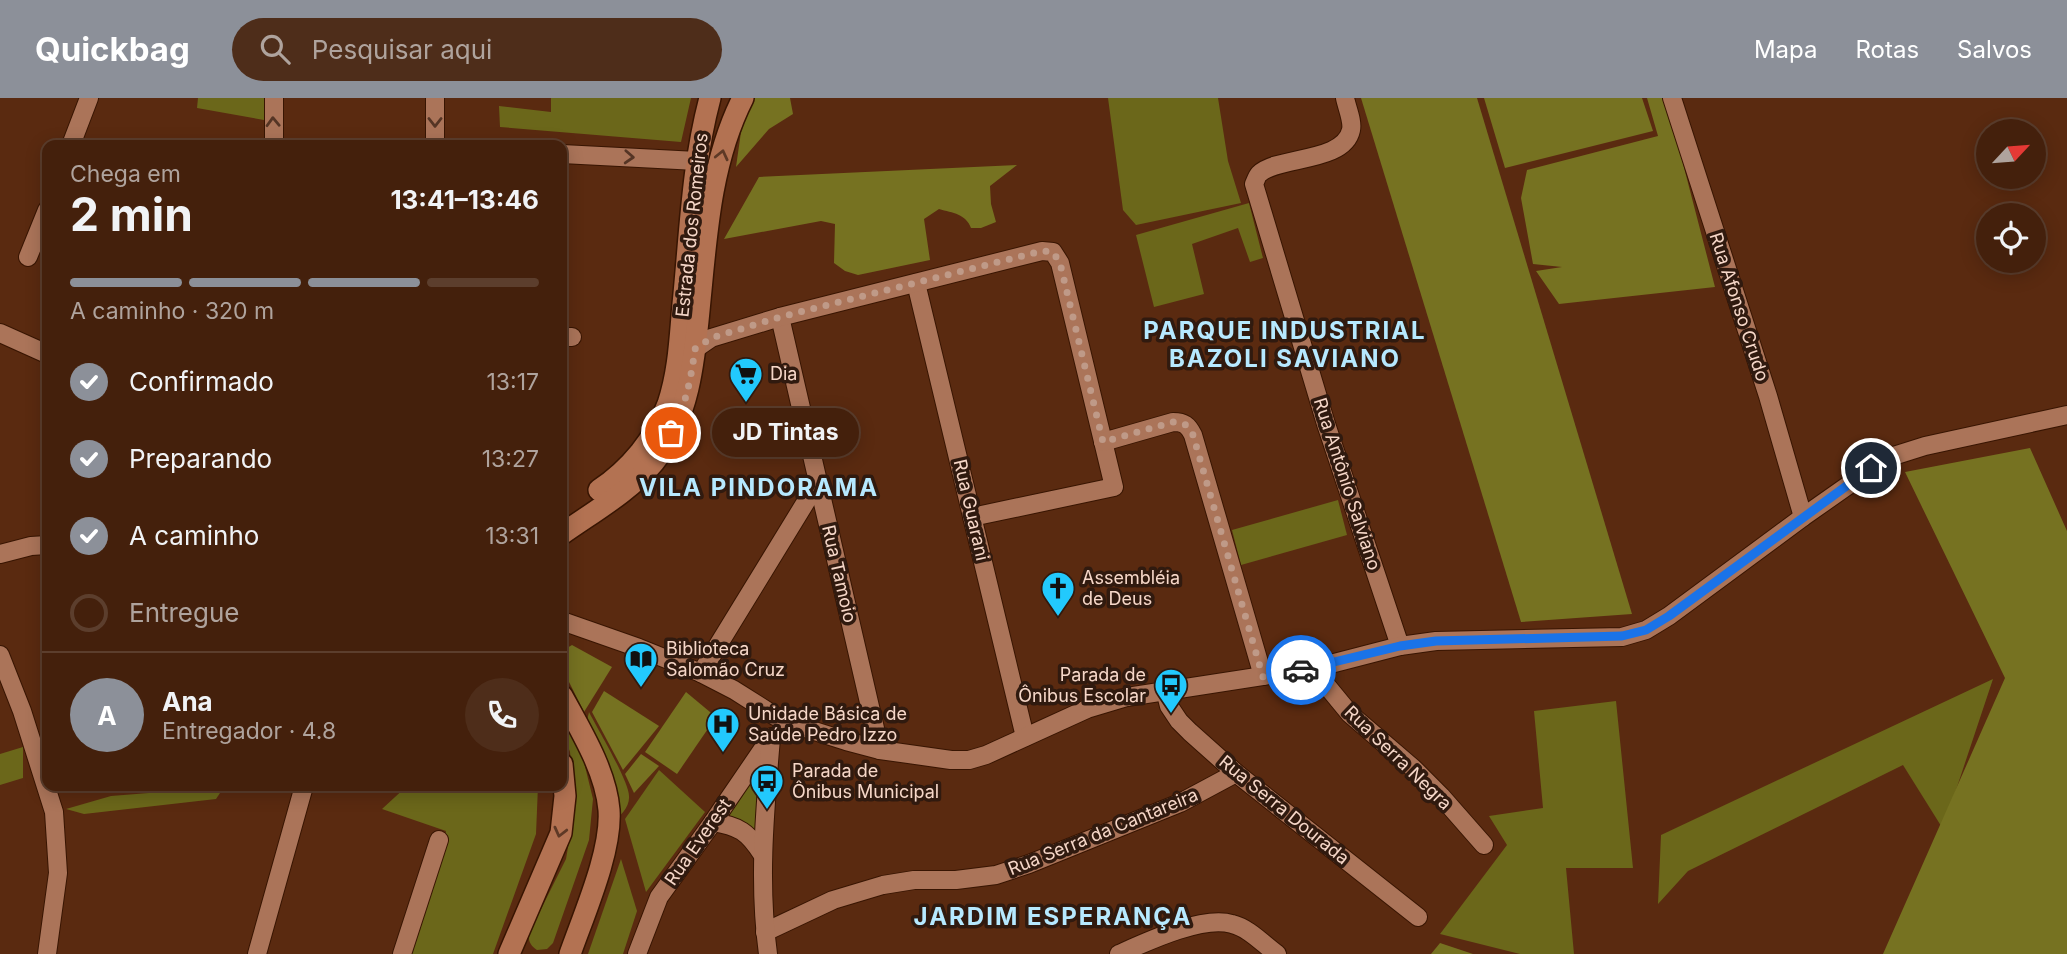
<!DOCTYPE html>
<html lang="pt">
<meta charset="utf-8">
<style>
body{margin:0;font-family:Inter,sans-serif;background:#4e2d1a;color:#f1f3f6;height:100vh;display:flex;flex-direction:column;font-size:26px;white-space:nowrap}
*{box-sizing:border-box;margin:0}
p{font-size:23px;color:#afa39d}
.icon{flex:none;width:38px;height:38px;fill:none;stroke:currentColor;stroke-width:2;stroke-linecap:round;stroke-linejoin:round}
.map{position:relative;flex:1;overflow:hidden}
.side{position:absolute;left:42px;top:42px;width:525px;height:651px;display:flex;flex-direction:column;background:#44200c;border-radius:14px;box-shadow:0 4px 18px #0003,0 0 0 2px #5c3e2d}
.side>*{flex:none}
.needle{width:46px;rotate:64deg}
.controls{position:absolute;left:1976px;top:21px;display:grid;gap:14px}
.controls a{display:grid;place-items:center;width:70px;height:70px;border-radius:50%;background:#44200c;box-shadow:0 4px 18px #0003,0 0 0 2px #5c3e2d;font-size:35px}
.pin{position:absolute;display:grid;place-items:center;width:60px;height:60px;color:#fff;margin:-30px;border:4px solid #fff;border-radius:50%;box-shadow:0 2px 7px #0007}
.courier{position:absolute;display:grid;place-items:center;width:70px;height:70px;margin:-35px;border:5px solid #1a73e8;border-radius:50%;background:#fff;color:#222;box-shadow:0 2px 9px #0007}
.bubble{position:absolute;height:49px;border-radius:24px;background:#44200c;box-shadow:0 4px 18px #0003,0 0 0 2px #5c3e2d;font-size:23px;font-weight:700;line-height:49px;text-align:center}
.overview em{font-style:normal;font-weight:700}
.overview div{display:flex;flex-direction:column-reverse}
.overview{display:flex;align-items:center;justify-content:space-between;height:119px;padding:0 28px}
h1{font-size:46px;font-weight:700;line-height:52px}
.bar{display:grid;grid-template-columns:repeat(4,1fr);gap:10px 7px;align-content:center;height:84px;padding:0 28px}
.bar i{height:9px;border-radius:5px;background:#5c3e2d}
.bar .selected{background:#8c9099}
.bar p{grid-column:span 4}
.line{display:flex;align-items:center;gap:18px;padding:0 28px;border-top:2px solid #5c3e2d}
.line div{flex:1}
.round{display:grid;place-items:center;flex:none;width:74px;height:74px;border-radius:37px;background:#4e2d1a}
ol{padding:0 28px;list-style:none}
li{display:flex;align-items:center;gap:21px;height:77px}
li p{margin-inline-start:auto}
li .icon{padding:7px;border-radius:50%;background:#8c9099;color:#fff;stroke-width:4}
li:last-child{color:#afa39d}
li i{width:38px;height:38px;border:4px solid #5c3e2d;border-radius:50%}
header{display:flex;align-items:center;gap:42px;box-sizing:border-box;height:98px;padding:0 35px;background:#8c9099;color:#fff}
header strong{font-size:33px}
nav{display:flex;gap:38px;margin-inline-start:auto;font-size:24px}
.search{width:490px;height:63px;background:#4e2d1a;display:flex;align-items:center;gap:18px;box-sizing:border-box;padding:0 24px;border-radius:38px;color:#afa39d;font-size:26px}
.map>svg:first-child{display:block}
</style>
<header>
<strong>Quickbag</strong>
<div class="search"><svg class="icon" aria-label="search" viewBox="0 0 24 24"><circle cx="10" cy="10" r="6"/><path d="M15 15l6 6"/></svg>Pesquisar aqui</div>
<nav><a>Mapa</a><a>Rotas</a><a>Salvos</a></nav>
</header>
<div class="map">
<svg width="2067" height="856" viewBox="0 0 2067 856">
<rect width="100%" height="100%" fill="#5a2a10"/>
<!-- green -->
<g fill="#6b671a">
<path d="M198 0H266L264 22 197 10Z"/>
<path d="M551 0H691L681 44 500 29 499 8 551 14Z"/>
<path d="M1108 0H1218L1228 63 1241 105 1136 127 1123 112Z"/>
<path d="M1249 105 1263 160 1250 164 1238 130 1192 146 1204 196 1154 209 1136 137Z"/>
<path d="M1338 402 1347 437 1241 467 1232 432Z"/>
<path d="M1993 581 1943 731 1903 667 1688 773 1658 806 1661 737Z"/>
<path d="M1616 603 1633 770H1566L1574 856H1520L1440 836 1507 747 1489 718 1543 710 1534 613Z"/>
<path d="M589 614C597 630 629 683 629 698 630 709 620 719 612 724L586 627Z"/>
<path d="M562 617 582 656 593 701 589 742 553 845 547 851 537 852C530 847 528 843 529 835L566 761 573 720V685L570 654 562 631Z"/>
<path d="M23 649V680L0 687V656Z"/>
<path d="M659 672 705 714 646 794 625 721Z"/>
<path d="M754 678 763 681 756 736 724 720Z"/>
<path d="M407 688H538L536 736 493 856H408L446 733 382 711Z"/>
<path d="M224 689 216 701 84 716 66 711 111 698Z"/>
<path d="M621 761 637 813 623 856H588Z"/>
</g>
<!-- forest -->
<g fill="#767221">
<path d="M752 0H790L793 16 769 31 736 69 742 27Z"/>
<path d="M1361 0H1477L1632 516 1521 524Z"/>
<path d="M1484 0H1642L1653 33 1505 70Z"/>
<path d="M1647 0H1666L1715 189 1559 206 1536 173 1562 169 1533 166 1521 100 1527 72 1658 38Z"/>
<path d="M1017 67 990 88 991 106 996 124 981 130H971C966 116 953 115 939 111L924 121 930 162 858 177 845 173 834 165 835 126 821 123 724 141 759 79Z"/>
<path d="M2030 350 2067 433V856H1883L2005 580 1905 374Z"/>
<path d="M572 547 612 569 584 614 562 570V553Z"/>
<path d="M604 593 659 628 623 672 592 614Z"/>
<path d="M686 594 716 619 677 676 645 654Z"/>
<path d="M641 656 659 668 634 695 625 676Z"/>
<path d="M1440 845 1473 856H1431Z"/>
</g>
<g fill="none" stroke-linecap="round" stroke-linejoin="round">
<defs>
<g id="minor">
<path d="M274 0V47"/>
<path d="M1345 0C1347 10 1353 23 1351 32 1344 65 1277 58 1259 76 1257 78 1255 84 1254 86L1326 326 1400 548"/>
<path d="M1672 0 1768 298 1803 419"/>
<path d="M71 47 89 0"/>
<path d="M435 47V0"/>
<path d="M562 56 697 63"/>
<path d="M28 159 47 112"/>
<path d="M916 185 1025 639"/>
<path d="M780 219 880 652"/>
<path d="M0 235 47 256"/>
<path d="M562 239H572"/>
<path d="M695 251 711 240 780 219 1042 153 1053 154 1060 165 1114 389 972 419"/>
<path d="M1103 344 1173 324C1184 324 1188 327 1193 337L1263 578"/>
<path d="M0 456 31 448 47 447"/>
<path d="M562 523 639 550 701 575 734 592 775 618 805 630 846 643 880 652 951 662H969L986 657 1087 611 1127 599 1315 570 1400 548 1436 543 1622 539 1646 532 1669 518 1803 419 1887 360 1925 348 2067 317"/>
<path d="M0 557 22 613 54 714 58 775 47 856"/>
<path d="M1315 570 1327 588 1350 616 1413 670 1441 698 1484 747"/>
<path d="M701 575 818 384"/>
<path d="M1165 592 1169 608 1179 623 1190 634 1236 675 1418 819"/>
<path d="M713 724C739 728 748 734 762 756"/>
<path d="M765 834 833 802 883 787 914 782H956L996 777 1029 766 1180 705 1236 675"/>
<path d="M257 856 304 688"/>
<path d="M402 856 439 742"/>
<path d="M637 856 659 799 713 724 771 639"/>
<path d="M768 856C758 784 765 712 771 640"/>
<path d="M1119 856C1146 844 1203 817 1232 826 1249 830 1263 846 1277 856"/>
</g>
<g id="major">
<path d="M599 392C630 371 655 341 668 306 679 273 680 239 683 206 690 137 692 67 710 0"/>
<path d="M562 436C593 414 629 394 654 364 693 315 695 251 701 192 707 127 713 59 743 0"/>
<path d="M562 598C580 631 606 673 609 712 612 753 584 816 570 856"/>
<path d="M509 856 561 735 565 698 562 666"/>
</g>
</defs>
<!-- minor casing -->
<use href="#minor" stroke="#381502" stroke-width="20"/>
<!-- major casing -->
<use href="#major" stroke="#381502" stroke-width="24"/>
<!-- minor -->
<use href="#minor" stroke="#ab7459" stroke-width="18"/>
<!-- major -->
<use href="#major" stroke="#b37252" stroke-width="21"/>
</g>
<!-- one-way arrows -->
<defs><path id="oneway-chevron" d="M-2-3.5L2.5 0L-2 3.5" fill="none" stroke-width="1.6" stroke-linecap="round" stroke-linejoin="round" transform="scale(1.75)"/></defs>
<g stroke="#553525">
<use href="#oneway-chevron" transform="translate(273 24) rotate(-92)"/>
<use href="#oneway-chevron" transform="translate(435 24) rotate(90)"/>
<use href="#oneway-chevron" transform="translate(629 59) rotate(3)"/>
</g>
<g stroke="#5e3926">
<use href="#oneway-chevron" transform="translate(722 57) rotate(-77)"/>
<use href="#oneway-chevron" transform="translate(560 734) rotate(104)"/>
</g>
<g fill="none" stroke-linecap="round" stroke-linejoin="round">
<!-- done -->
<path stroke="#bf9a88" stroke-width="7" stroke-dasharray="0 12.6" d="M671 335C686 308 691 280 695 251L711 240 780 219 1042 153 1053 154 1060 165 1103 344 1173 324C1184 324 1188 327 1193 337L1263 579 1301 572"/>
<!-- route -->
<path stroke="#1a73e8" stroke-width="9" d="M1301 572 1400 548 1436 543 1622 538 1646 532 1669 518 1871 370"/>
</g>
<!-- icons -->
<defs>
<symbol id="supermarket-pin" viewBox="-11 -11 22 30"><path d="M0 17L-7.5 6A9.5 9.5 0 1 1 7.5 6Z" fill="#22c9fd" stroke="#301a0f"/><path d="M-6-5.5h2.5l.6 2H6L4.5 2H-2.5L-4.4-4H-6ZM-1.5 3.2a1.3 1.3 0 1 0 .1 0ZM3 3.2a1.3 1.3 0 1 0 .1 0Z" fill="#111"/></symbol>
<symbol id="church-pin" viewBox="-11 -11 22 30"><path d="M0 17L-7.5 6A9.5 9.5 0 1 1 7.5 6Z" fill="#22c9fd" stroke="#301a0f"/><path d="M-1.2-6h2.4v3.5h3.3v2.4h-3.3V6h-2.4V-.1h-3.3v-2.4h3.3Z" fill="#111"/></symbol>
<symbol id="library-pin" viewBox="-11 -11 22 30"><path d="M0 17L-7.5 6A9.5 9.5 0 1 1 7.5 6Z" fill="#22c9fd" stroke="#301a0f"/><path d="M-6-4Q-3-5.5-.7-3.5V5Q-3 3-6 4ZM6-4Q3-5.5 .7-3.5V5Q3 3 6 4Z" fill="#111"/></symbol>
<symbol id="bus-pin" viewBox="-11 -11 22 30"><path d="M0 17L-7.5 6A9.5 9.5 0 1 1 7.5 6Z" fill="#22c9fd" stroke="#301a0f"/><path d="M-5-6H5V4H4V6H2V4H-2V6H-4V4H-5ZM-3.5-4V0h7V-4ZM-3.5 1.2v1.5H-2V1.2ZM2 1.2v1.5H3.5V1.2Z" fill="#111"/></symbol>
<symbol id="hospital-pin" viewBox="-11 -11 22 30"><path d="M0 17L-7.5 6A9.5 9.5 0 1 1 7.5 6Z" fill="#22c9fd" stroke="#301a0f"/><path d="M-5-5h3v3.5h4V-5h3V5h-3V1.5h-4V5h-3Z" fill="#111"/></symbol>
</defs>
<g fill-rule="evenodd">
<use href="#supermarket-pin" x="727" y="257" width="38" height="52"/>
<use href="#church-pin" x="1039" y="471" width="38" height="52"/>
<use href="#library-pin" x="622" y="542" width="38" height="52"/>
<use href="#bus-pin" x="1152" y="568" width="38" height="52"/>
<use href="#hospital-pin" x="704" y="607" width="38" height="52"/>
<use href="#bus-pin" x="748" y="664" width="38" height="52"/>
</g>
<g text-anchor="middle" stroke-width="7" stroke-linejoin="round" paint-order="stroke">
<!-- street labels -->
<g font-size="18" fill="#f6d7c8" stroke="#301a0f">
<text transform="translate(692 127) rotate(-84)" y="6">Estrada dos Romeiros</text>
<text transform="translate(1739 209) rotate(72)" y="6">Rua Afonso Crudo</text>
<text transform="translate(1347 386) rotate(72)" y="6">Rua Antônio Salviano</text>
<text transform="translate(971 412) rotate(77)" y="6">Rua Guarani</text>
<text transform="translate(839 476) rotate(77)" y="6">Rua Tamoio</text>
<text transform="translate(1398 660) rotate(44)" y="6">Rua Serra Negra</text>
<text transform="translate(1284 712) rotate(39)" y="6">Rua Serra Dourada</text>
<text transform="translate(1103 734) rotate(-22)" y="6">Rua Serra da Cantareira</text>
<text transform="translate(698 744) rotate(-55)" y="6">Rua Everest</text>
</g>
<!-- poi labels -->
<g font-size="18" fill="#f6d7c8" stroke="#301a0f" text-anchor="start">
<text x="770" y="282">Dia</text>
<text x="1082" y="486">Assembléia<tspan x="1082" dy="21">de Deus</tspan></text>
<text x="666" y="557">Biblioteca<tspan x="666" dy="21">Salomão Cruz</tspan></text>
<text x="1146" y="583" text-anchor="end">Parada de<tspan x="1146" dy="21">Ônibus Escolar</tspan></text>
<text x="748" y="622">Unidade Básica de<tspan x="748" dy="21">Saúde Pedro Izzo</tspan></text>
<text x="792" y="679">Parada de<tspan x="792" dy="21">Ônibus Municipal</tspan></text>
</g>
<!-- district labels -->
<g font-size="24" font-weight="bold" letter-spacing="2" fill="#b6e9ff" stroke="#301a0f">
<text x="1285" y="241">PARQUE INDUSTRIAL<tspan x="1285" dy="28">BAZOLI SAVIANO</tspan></text>
<text x="759" y="398">VILA PINDORAMA</text>
<text x="1053" y="827">JARDIM ESPERANÇA</text>
</g>
</g>
</svg>
<div class="controls">
<a><svg class="needle" viewBox="-14 -14 28 28"><path d="M0-13l5 13h-10z" fill="#e53935"/><path d="M0 13l5-13h-10z" fill="#afa39d"/></svg></a>
<a><svg class="icon" aria-label="locate" viewBox="0 0 24 24"><circle cx="12" cy="12" r="6"/><path d="M12 2v4M12 18v4M2 12h4M18 12h4"/></svg></a>
</div>
<div class="pin" style="left:671px;top:335px;background:#ea580c"><svg class="icon" aria-label="bag" viewBox="0 0 24 24"><path d="M5 8h14l-1 12H6zM9 8a3 3 0 0 1 6 0"/></svg></div>
<div class="pin" style="left:1871px;top:370px;background:#1f2937"><svg class="icon" aria-label="home" viewBox="0 0 24 24"><path d="M3 11l9-7 9 7M6 9v11h12V9"/></svg></div>
<div class="courier" style="left:1301px;top:572px"><svg class="icon" aria-label="car" viewBox="0 0 24 24"><path d="M5 17H2v-5l4-1 3-4h7l3 4 3 1v5h-3M9 17h6M6 11h13"/><circle cx="7" cy="17" r="2"/><circle cx="17" cy="17" r="2"/></svg></div>
<div class="bubble" style="left:712px;top:310px;width:147px">JD Tintas</div>
<section class="side">
<div class="overview"><div><h1>2 min</h1><p>Chega em</p></div><em>13:41–13:46</em></div>
<div class="bar"><i class="selected"></i><i class="selected"></i><i class="selected"></i><i></i><p>A caminho · 320 m</p></div>
<ol>
<li><svg class="icon" aria-label="check" viewBox="0 0 24 24"><path d="M5 12l5 5 9-10"/></svg>Confirmado<p>13:17</p></li>
<li><svg class="icon" aria-label="check" viewBox="0 0 24 24"><path d="M5 12l5 5 9-10"/></svg>Preparando<p>13:27</p></li>
<li><svg class="icon" aria-label="check" viewBox="0 0 24 24"><path d="M5 12l5 5 9-10"/></svg>A caminho<p>13:31</p></li>
<li><i></i>Entregue</li>
</ol>
<div class="line" style="height:126px"><b class="round" style="background:#8c9099;color:#fff">A</b><div><b>Ana</b><p>Entregador · 4.8</p></div><a class="round"><svg class="icon" aria-label="phone" viewBox="0 0 24 24"><path d="M5 4h4l2 5-3 2q2 4 5 5l2-3 5 2v4C11 20 4 13 5 4z"/></svg></a></div>
</section>
</div>
